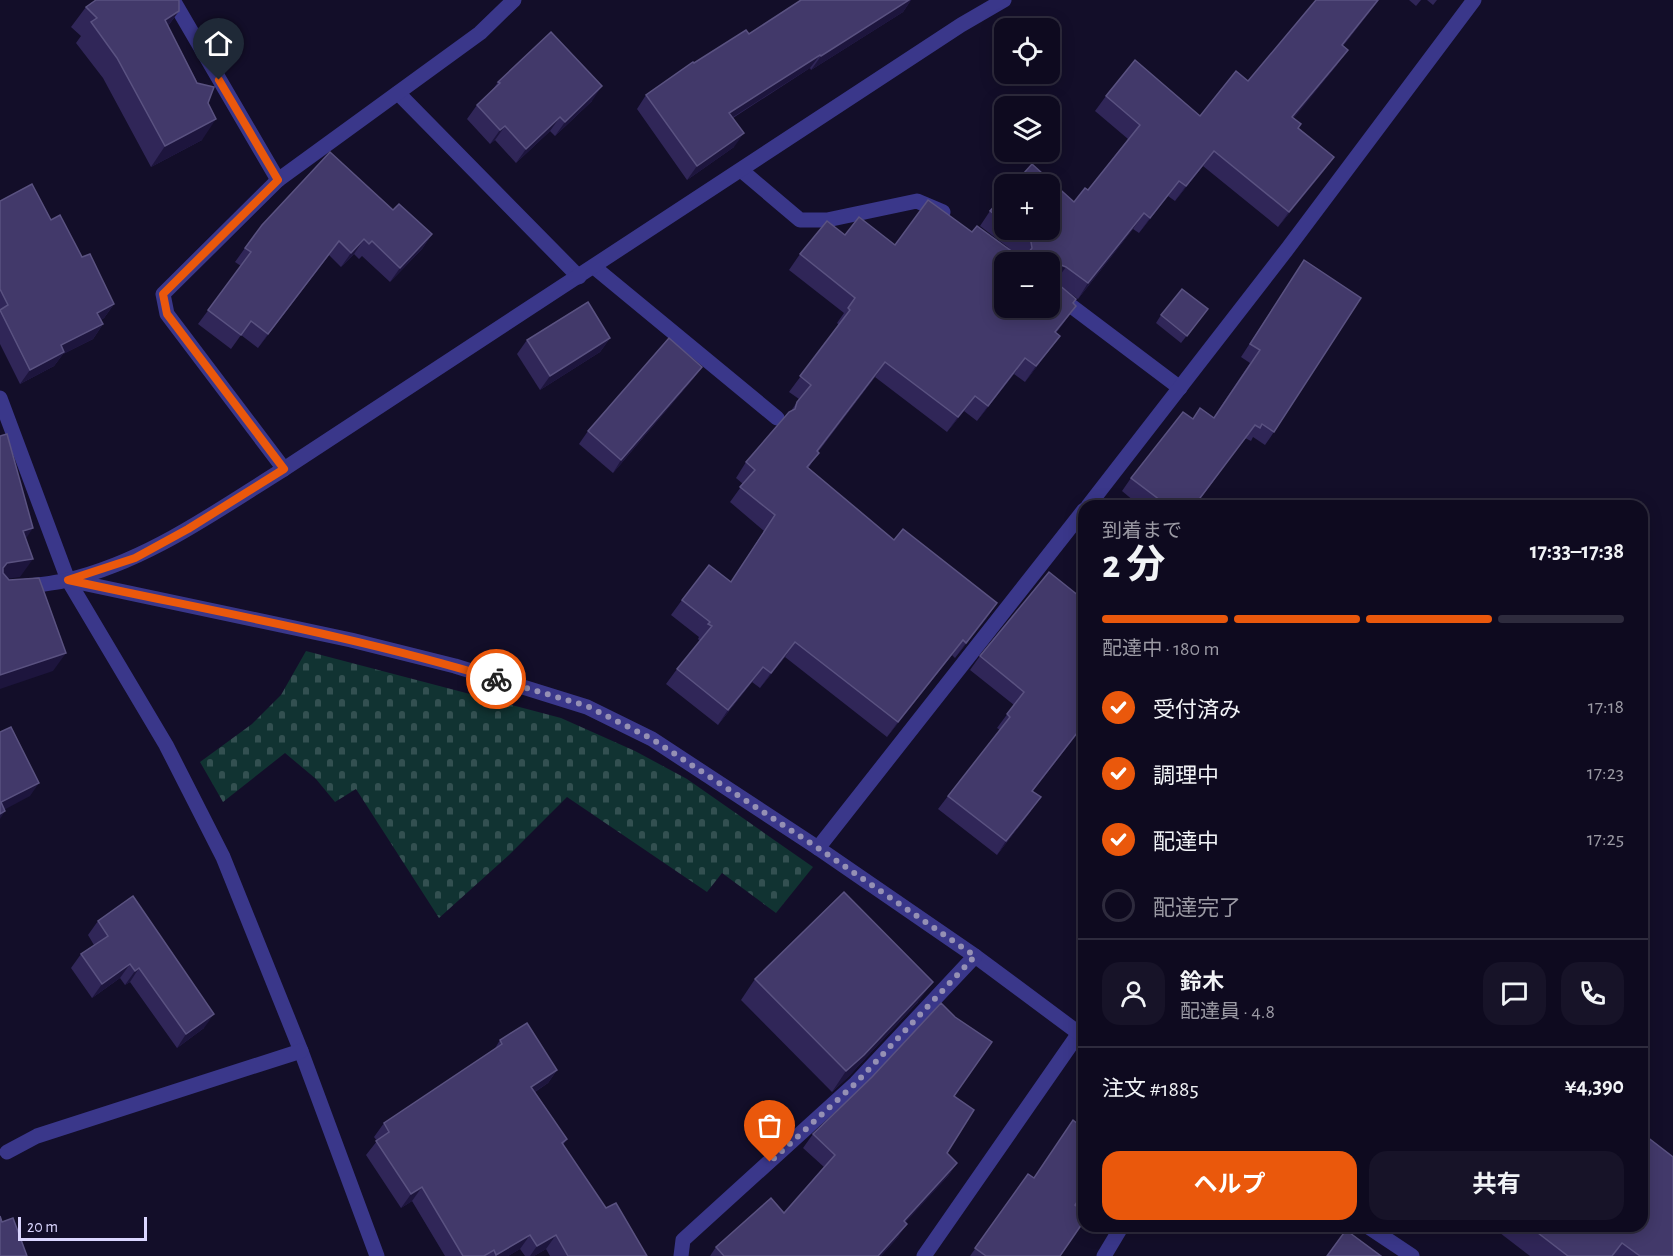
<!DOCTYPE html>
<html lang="ja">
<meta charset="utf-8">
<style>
body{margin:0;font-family:"Alegreya Sans","Noto Sans JP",sans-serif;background:#171328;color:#f1f3f6;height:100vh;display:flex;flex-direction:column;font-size:22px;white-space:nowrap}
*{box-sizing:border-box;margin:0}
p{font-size:20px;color:#9b9aa4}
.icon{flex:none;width:33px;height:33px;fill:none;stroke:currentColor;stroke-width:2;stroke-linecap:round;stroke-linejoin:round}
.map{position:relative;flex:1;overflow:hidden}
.details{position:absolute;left:1078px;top:500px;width:570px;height:732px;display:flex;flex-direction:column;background:#0e0a1f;border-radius:18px;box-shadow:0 3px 15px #0003,0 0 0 2px #2e2b3d}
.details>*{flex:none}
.controls{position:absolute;left:994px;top:18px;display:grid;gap:12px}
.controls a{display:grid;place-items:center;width:66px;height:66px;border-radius:12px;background:#0e0a1f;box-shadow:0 3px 15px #0003,0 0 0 2px #2e2b3d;font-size:30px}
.scale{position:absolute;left:18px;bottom:15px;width:129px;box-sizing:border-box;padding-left:6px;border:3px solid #dbd6ff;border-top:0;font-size:16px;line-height:21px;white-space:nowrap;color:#dbd6ff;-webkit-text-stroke:4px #130e29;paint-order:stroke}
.pin{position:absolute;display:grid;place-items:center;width:51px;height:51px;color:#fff;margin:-62px -26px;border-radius:50% 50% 50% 0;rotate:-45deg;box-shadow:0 0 6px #0007}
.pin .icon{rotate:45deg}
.courier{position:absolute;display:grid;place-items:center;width:60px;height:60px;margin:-30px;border:4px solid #ea580c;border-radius:50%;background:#fff;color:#222;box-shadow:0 2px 8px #0007}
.head em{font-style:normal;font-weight:700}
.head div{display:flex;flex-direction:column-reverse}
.head{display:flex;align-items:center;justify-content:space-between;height:102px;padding:0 24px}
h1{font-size:39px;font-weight:700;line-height:45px}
.bar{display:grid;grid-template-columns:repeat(4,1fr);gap:9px 6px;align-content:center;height:72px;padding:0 24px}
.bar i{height:8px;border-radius:4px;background:#2e2b3d}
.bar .active{background:#ea580c}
.bar p{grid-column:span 4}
.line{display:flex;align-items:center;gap:15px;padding:0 24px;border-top:2px solid #2e2b3d}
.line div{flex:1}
.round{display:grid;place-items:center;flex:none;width:63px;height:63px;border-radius:18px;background:#171328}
ol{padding:0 24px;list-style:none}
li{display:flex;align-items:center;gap:18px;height:66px}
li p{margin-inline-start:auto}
li .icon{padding:6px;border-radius:50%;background:#ea580c;color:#fff;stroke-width:4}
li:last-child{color:#9b9aa4}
li i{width:33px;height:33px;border:3px solid #2e2b3d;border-radius:50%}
.action{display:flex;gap:12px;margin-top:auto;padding:12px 24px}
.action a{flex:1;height:69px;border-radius:18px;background:#ea580c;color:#fff;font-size:24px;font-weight:700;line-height:69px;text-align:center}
.action a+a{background:#171328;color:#f1f3f6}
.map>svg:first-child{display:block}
</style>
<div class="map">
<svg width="1673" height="1256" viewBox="0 0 1673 1256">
<defs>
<pattern id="cemetery-stones" width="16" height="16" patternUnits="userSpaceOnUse" patternTransform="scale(1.5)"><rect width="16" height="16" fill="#113332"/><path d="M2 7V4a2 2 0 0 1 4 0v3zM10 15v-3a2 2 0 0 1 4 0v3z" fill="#335051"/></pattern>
</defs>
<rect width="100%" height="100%" fill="#130e29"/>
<!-- cemetery -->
<path fill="url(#cemetery-stones)" d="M306 651 561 718 635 751 687 779 813 867 776 913 722 873 707 892 567 797 509 855 439 918 356 789 335 802 316 779 285 753 223 802 200 762 252 724 281 695Z"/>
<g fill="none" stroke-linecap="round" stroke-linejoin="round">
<!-- lane -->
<g stroke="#3a378a" stroke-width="15">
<path d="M594 267 777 418"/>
<path d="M924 1256 1079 1033"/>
</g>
<!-- street -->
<g stroke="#3a378a" stroke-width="15">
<path d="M173 0 278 180"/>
<path d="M398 93 579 277"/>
<path d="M741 170 800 220H827L917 201 943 212"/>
<path d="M1050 290 1180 388"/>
<path d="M0 398 68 580 166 745 223 857 301 1051 377 1256"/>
<path d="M284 469 167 314 163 294 278 180 480 33 514 0"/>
<path d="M1088 506 1288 248 1474 0"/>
<path d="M68 580 351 640 455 666 587 707 652 739 818 848 975 956 1084 1037"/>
<path d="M0 589C22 586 47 585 68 580 148 561 216 511 284 469L961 25 1004 0"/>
<path d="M818 848 1084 510"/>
<path d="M7 1152 37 1136 301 1051"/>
<path d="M1367 1226 1412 1256"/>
<path d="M681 1256 683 1240 856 1083 975 956"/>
<path d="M1104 1256 1122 1226"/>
</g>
</g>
<!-- wall -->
<g fill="#302658">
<path d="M801 0H911L903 12 811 70 810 68 733 118 734 147 687 180 637 109 646 95 694 63 749 34Z"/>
<path d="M1316 0H1379L1343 46 1337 65 1293 118 1298 128 1334 157 1323 172 1278 227 1203 166 1175 201 1168 196 1139 233 1133 229 1078 299 1060 286 1073 303 1065 321 1056 333 1060 336 1025 382 1014 374 977 421 964 411 947 432 875 377 818 452 808 469 894 540 997 603 986 619 955 658 952 655 887 737 785 657 760 688 752 682 718 725 666 684 677 669 700 641 698 639 699 637 671 615 682 600 731 582 764 531 730 502 743 484 736 478 746 462 791 411 799 399 789 392 839 325 837 323 844 313 789 270 800 254 845 235 895 245 972 232 1009 248 980 226 990 211 1005 195V230H1050L1074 202 1088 190 1128 139 1095 111 1106 96 1200 116 1248 81Z"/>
<path d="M1409 0H1421L1416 6Z"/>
<path d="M1427 0H1437L1433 5Z"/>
<path d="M86 7 179 11 168 26 208 103 202 140 151 167 103 78 76 43 81 36 71 27Z"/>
<path d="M498 82 592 101 555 136 550 131 516 163 495 140 490 144 467 119 477 105 491 92Z"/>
<path d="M0 201 51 220 114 304 104 318 101 320 103 324 93 339 63 354 54 366 20 384 0 344Z"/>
<path d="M393 210 432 234 422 249 390 282 362 256 359 259 354 254 341 267 329 255 258 348 241 335 231 349 198 324 241 266 235 262 245 248Z"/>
<path d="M1304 260 1274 432 1265 445 1253 437 1251 441 1245 438 1195 506H1140L1122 491 1131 478 1193 419 1213 418 1250 363 1241 357Z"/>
<path d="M1208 309 1181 343 1156 323 1161 315Z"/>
<path d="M610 338 600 352 540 390 517 354 527 340Z"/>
<path d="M702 367 693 379 613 473 579 444 588 431Z"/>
<path d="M1084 600V725L1033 791 1031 811 997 855 938 809 948 796 1000 730 997 728 1014 705 970 670 980 656Z"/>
<path d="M98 921 204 1028 177 1048 130 982 125 985 120 978 92 998 71 968 81 954 94 945 88 935Z"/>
<path d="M755 979 918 1002 849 1076 832 1092 741 1000Z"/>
<path d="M500 1040 557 1070 548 1083 535 1092 567 1139 563 1145 606 1208 647 1256H550L546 1249 534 1256H525L520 1249 508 1256H445L412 1201 401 1208 366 1155 377 1141 374 1137 384 1123 494 1050Z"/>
<path d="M954 1096 947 1153 957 1163 948 1176 905 1222 898 1237 881 1256H710L716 1247 784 1213 824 1167 803 1148 813 1134Z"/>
<path d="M1028 1174 1075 1205 1060 1256H970Z"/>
<path d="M1491 1226H1642L1673 1256H1530Z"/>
</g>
<!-- shaded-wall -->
<g fill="#1d153d">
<path d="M909 0H911L903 12 811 70 821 56Z"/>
<path d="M1378 0H1379L1331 61 1342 45Z"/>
<path d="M179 11 164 31 165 20Z"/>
<path d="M1348 50 1337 65 1282 133 1292 117Z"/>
<path d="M820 55 810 68 719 126 729 113Z"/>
<path d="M602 86 592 101 555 136 565 122Z"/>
<path d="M560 117 550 131 516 163 526 149Z"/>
<path d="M216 119 202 140 151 167 165 146Z"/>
<path d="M505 126 495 140 490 144 500 130Z"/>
<path d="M744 133 734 147 687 180 697 166Z"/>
<path d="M1214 151 1203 166 1175 201 1186 186Z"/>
<path d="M1334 157 1323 172 1278 227 1289 212Z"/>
<path d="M1179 181 1168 196 1139 233 1150 218Z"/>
<path d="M1144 213 1133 229 1078 299 1088 283Z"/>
<path d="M432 234 422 249 390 282 400 268Z"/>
<path d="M364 239 354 254 341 267 351 253Z"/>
<path d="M339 241 329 255 258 348 268 334Z"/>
<path d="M1061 265 1066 267 1055 282 1051 280 1050 273 1053 268Z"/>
<path d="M114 304 104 318 87 327 97 313Z"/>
<path d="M1076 306 1065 321 1044 347 1055 332Z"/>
<path d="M103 324 93 339 63 354 54 366 20 384 30 370 61 345Z"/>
<path d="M1060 336 1049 351 1025 382 1036 366Z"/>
<path d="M610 338 600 352 540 390 550 376Z"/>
<path d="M1025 358 1014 374 977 421 988 406Z"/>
<path d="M885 362 875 377 806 466 817 451Z"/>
<path d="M702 367 693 379 613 473 621 460Z"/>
<path d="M975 396 964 411 947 432 958 417Z"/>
<path d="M33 528 21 546 23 531Z"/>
<path d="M33 559 20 577 0 580V573L7 563Z"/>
<path d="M997 603 986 619 955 658 966 643Z"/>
<path d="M963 640 952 655 887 737 898 722Z"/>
<path d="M795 642 785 657 760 688 771 673Z"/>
<path d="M66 653 53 671 0 689V675Z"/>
<path d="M763 667 752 682 718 725 728 710Z"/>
<path d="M1084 724V725L1023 804 1032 791Z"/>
<path d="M39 783 30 796 0 812 1 802Z"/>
<path d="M1041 797 1031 811 997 855 1006 841Z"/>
<path d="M5 811 0 819V814Z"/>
<path d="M130 964 120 978 92 998 102 984Z"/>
<path d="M139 968 130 982 125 985 135 971Z"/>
<path d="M933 982 918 1002 849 1076 832 1092 846 1071Z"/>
<path d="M214 1014 204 1028 177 1048 186 1034Z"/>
<path d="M557 1070 548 1083 521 1101 531 1087Z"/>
<path d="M957 1163 948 1176 895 1234 904 1221Z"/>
<path d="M422 1187 412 1201 401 1208 411 1194Z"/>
<path d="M907 1224 898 1237 881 1256H878Z"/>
<path d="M530 1235 520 1249 508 1256H496Z"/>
<path d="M556 1235 546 1249 534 1256H530L537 1246Z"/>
</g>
<!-- building -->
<g fill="#42396a" stroke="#5a5281" stroke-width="1.5" fill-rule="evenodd">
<path d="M96 0H179V11L165 20 197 83 214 87 208 103 216 119 165 146 117 58 91 22 97 18 86 7Z"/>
<path d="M801 0H909L821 56 820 55 729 113 744 133 697 166 646 95 693 62 694 63 746 30 749 34Z"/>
<path d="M1316 0H1378L1342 45 1348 50 1292 117 1301 124 1298 128 1334 157 1289 212 1214 151 1186 186 1179 181 1150 218 1144 213 1088 283 1066 267 1061 265 1053 268 1051 274 1052 279 1076 299 1073 303 1076 306 1055 332 1060 336 1036 366 1025 358 988 406 975 396 958 417 885 362 817 451 819 453 807 467 894 540 903 529 997 603 966 643 963 640 898 722 795 642 771 673 763 667 728 710 677 669 712 626 708 624 710 622 682 600 709 565 731 582 775 515 740 487 755 470 746 462 789 412 795 409 797 402 811 385 800 376 850 310 848 308 855 298 800 254 827 221 845 235 859 217 895 245 928 200 972 232 977 226 1017 255 1026 256 1032 248 1031 242 1015 230H1050V184H1014L1032 164 1074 202 1085 188 1088 190 1140 125 1106 96 1135 60 1200 116 1236 71 1248 81ZM1005 262H1050V308H1005Z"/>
<path d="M551 32 602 86 565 122 560 117 526 149 505 126 500 130 477 105 500 83 498 82Z"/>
<path d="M330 152 393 210 399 204 432 234 400 268 372 241 369 244 364 239 351 253 339 241 268 334 251 321 241 335 208 310 251 252 245 248 262 225Z"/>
<path d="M32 184 51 220 60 215 82 257 90 254 114 304 97 313 103 324 61 345 64 352 30 370 0 310 8 305 0 289V201Z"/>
<path d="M1005 195V222L990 211Z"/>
<path d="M1304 260 1361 298 1274 432 1262 424 1260 428 1255 425 1194 506H1168L1131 478 1183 412 1193 419 1200 408 1214 418 1260 350 1250 344Z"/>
<path d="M1182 289 1208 309 1187 336 1161 315Z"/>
<path d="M588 302 610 338 550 376 527 340Z"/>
<path d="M669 338 702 367 621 460 588 431Z"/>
<path d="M7 434 33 528 23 531 33 559 7 563 3 568V573L9 580 39 578 66 653 0 675V436Z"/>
<path d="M1049 572 1084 600V724L1032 791 1041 797 1006 841 948 796 1010 717 1007 714 1024 692 980 656Z"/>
<path d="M11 727 39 783 1 802 5 811 0 814V732Z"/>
<path d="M844 892 933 982 864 1055 846 1071 755 979Z"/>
<path d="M133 896 214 1014 186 1034 139 968 135 971 130 964 102 984 81 954 108 936 98 921Z"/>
<path d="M941 1003 955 1017 992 1042 954 1096 974 1110 947 1153 957 1163 904 1221 907 1224 878 1256H724L716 1247 771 1198 784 1213 835 1155 813 1134 872 1077Z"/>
<path d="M527 1023 557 1070 531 1087 567 1139 562 1143 606 1208 616 1203 647 1256H568L556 1235 537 1246 530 1235 496 1255 494 1250 484 1256H463L422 1187 411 1194 376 1141 389 1132 384 1123 502 1044 500 1040Z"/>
<path d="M1073 1120 1084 1129V1191L1075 1205 1084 1212V1221L1060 1256H986L975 1248 1028 1174 1034 1178Z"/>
<path d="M1642 1133 1673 1157V1256H1640L1622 1243 1612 1256H1568L1529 1226H1642Z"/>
<path d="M0 1216 2 1222 13 1218 27 1256H0Z"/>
<path d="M1346 1230 1381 1256H1327Z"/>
</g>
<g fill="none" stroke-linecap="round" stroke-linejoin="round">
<!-- done -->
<path stroke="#9590b4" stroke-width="6" stroke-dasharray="0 10.8" d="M496 679 587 706 652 739 818 848 975 956 856 1083 770 1162"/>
<!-- route -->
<path stroke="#ea580c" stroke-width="8" d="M219 80 278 180 163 294 167 314 284 469 188 529 135 558 68 580C211 611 356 636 496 679"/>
</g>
</svg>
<div class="controls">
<a><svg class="icon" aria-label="locate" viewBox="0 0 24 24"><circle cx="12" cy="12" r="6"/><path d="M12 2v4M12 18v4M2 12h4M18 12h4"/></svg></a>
<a><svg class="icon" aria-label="layers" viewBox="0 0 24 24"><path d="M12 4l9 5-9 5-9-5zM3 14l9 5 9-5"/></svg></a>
<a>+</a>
<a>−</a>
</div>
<div class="scale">20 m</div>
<div class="pin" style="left:770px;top:1162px;background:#ea580c"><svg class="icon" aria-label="bag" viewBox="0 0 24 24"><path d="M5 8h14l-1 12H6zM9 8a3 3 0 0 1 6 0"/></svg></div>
<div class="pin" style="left:219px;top:80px;background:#1f2937"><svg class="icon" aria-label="home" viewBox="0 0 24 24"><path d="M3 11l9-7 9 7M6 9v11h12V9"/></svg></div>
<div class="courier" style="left:496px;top:679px"><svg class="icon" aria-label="bike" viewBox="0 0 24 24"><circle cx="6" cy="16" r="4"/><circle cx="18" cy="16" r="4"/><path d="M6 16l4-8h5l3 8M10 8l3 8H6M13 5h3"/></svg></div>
<section class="details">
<div class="head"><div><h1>2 分</h1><p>到着まで</p></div><em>17:33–17:38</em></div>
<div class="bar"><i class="active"></i><i class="active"></i><i class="active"></i><i></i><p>配達中 · 180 m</p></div>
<ol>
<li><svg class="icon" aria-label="check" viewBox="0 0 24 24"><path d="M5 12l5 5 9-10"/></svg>受付済み<p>17:18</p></li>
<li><svg class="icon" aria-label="check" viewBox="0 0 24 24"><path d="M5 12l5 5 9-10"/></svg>調理中<p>17:23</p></li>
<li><svg class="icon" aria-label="check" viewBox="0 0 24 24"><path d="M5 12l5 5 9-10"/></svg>配達中<p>17:25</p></li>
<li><i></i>配達完了</li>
</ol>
<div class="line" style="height:108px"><a class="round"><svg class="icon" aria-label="person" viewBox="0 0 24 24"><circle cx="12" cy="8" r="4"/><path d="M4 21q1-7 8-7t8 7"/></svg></a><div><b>鈴木</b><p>配達員 · 4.8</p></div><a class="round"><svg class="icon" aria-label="chat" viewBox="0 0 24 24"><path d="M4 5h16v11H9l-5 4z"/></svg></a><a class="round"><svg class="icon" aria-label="phone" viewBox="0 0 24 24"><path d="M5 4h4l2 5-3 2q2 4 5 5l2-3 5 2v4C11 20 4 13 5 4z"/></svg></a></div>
<div class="line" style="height:78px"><div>注文 #1885</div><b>¥4,390</b></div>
<div class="action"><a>ヘルプ</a><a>共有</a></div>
</section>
</div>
